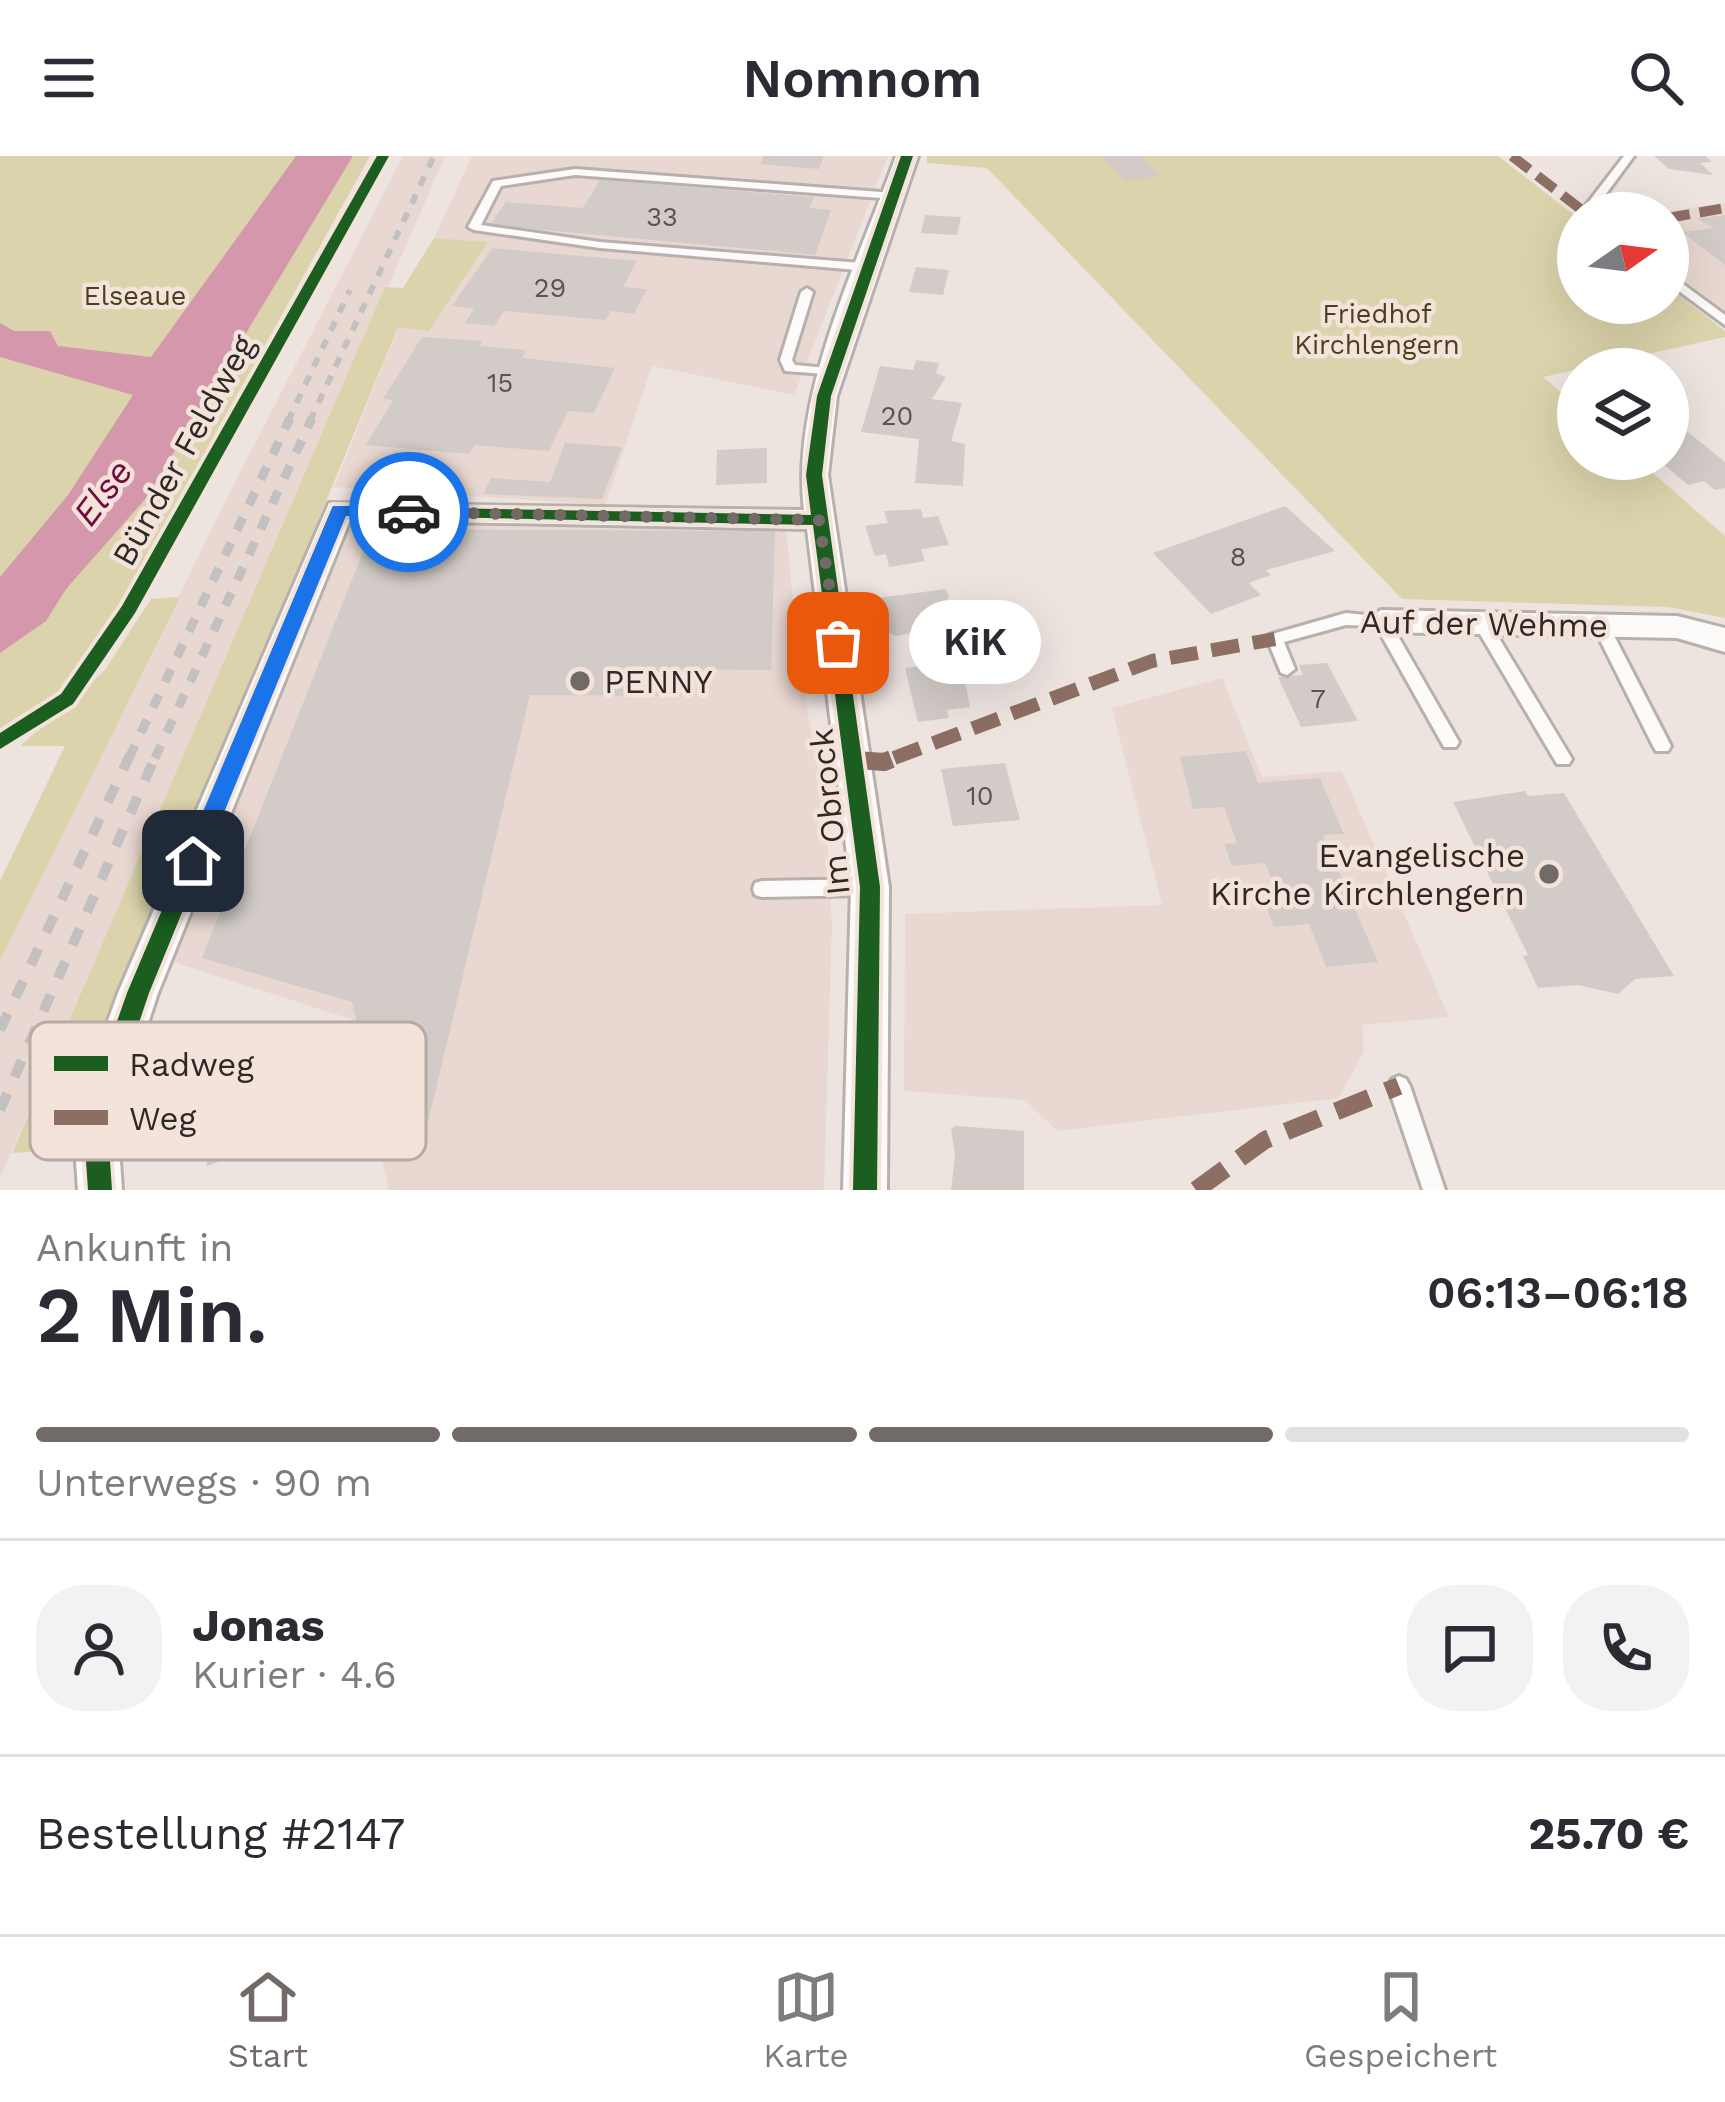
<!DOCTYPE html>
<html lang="de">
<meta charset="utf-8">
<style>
body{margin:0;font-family:"Work Sans",sans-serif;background:#f2f2f3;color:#2b2b33;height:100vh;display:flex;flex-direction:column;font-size:45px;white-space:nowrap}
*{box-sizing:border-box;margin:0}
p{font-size:39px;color:#7c7c81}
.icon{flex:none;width:66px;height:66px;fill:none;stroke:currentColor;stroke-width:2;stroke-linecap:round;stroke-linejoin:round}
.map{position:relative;height:1034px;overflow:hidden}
.drawer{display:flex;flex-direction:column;background:#fff;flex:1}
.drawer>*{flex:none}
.needle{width:78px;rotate:76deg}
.fabs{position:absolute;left:1557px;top:36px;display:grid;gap:24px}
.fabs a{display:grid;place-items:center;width:132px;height:132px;border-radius:50%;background:#fff;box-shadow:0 12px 48px #0002;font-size:60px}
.pin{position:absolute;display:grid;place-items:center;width:102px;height:102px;color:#fff;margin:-51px;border-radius:24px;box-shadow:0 6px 18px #0006}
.courier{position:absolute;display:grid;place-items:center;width:120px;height:120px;margin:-60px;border:9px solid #1a73e8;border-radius:50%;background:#fff;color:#222;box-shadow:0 3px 15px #0007}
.bubble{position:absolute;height:84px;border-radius:42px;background:#fff;box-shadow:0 12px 48px #0002;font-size:39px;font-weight:600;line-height:84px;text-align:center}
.headline em{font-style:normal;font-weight:600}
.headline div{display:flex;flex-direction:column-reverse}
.headline{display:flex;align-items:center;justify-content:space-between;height:204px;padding:0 36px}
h1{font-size:78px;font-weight:600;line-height:90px}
.bar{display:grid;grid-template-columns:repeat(4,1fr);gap:18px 12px;align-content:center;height:144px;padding:0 36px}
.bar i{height:15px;border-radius:9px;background:#e1e1e2}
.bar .current{background:#726a67}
.bar p{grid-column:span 4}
.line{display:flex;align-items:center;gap:30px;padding:0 36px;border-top:3px solid #e1e1e2}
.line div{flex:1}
.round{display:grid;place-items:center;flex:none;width:126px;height:126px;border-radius:48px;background:#f2f2f3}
header{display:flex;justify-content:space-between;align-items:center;height:156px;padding:0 36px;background:#fff;font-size:54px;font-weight:600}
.tabs{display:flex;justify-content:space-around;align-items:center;height:168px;border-top:3px solid #e1e1e2;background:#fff;font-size:33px;color:#7c7c81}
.tabs a{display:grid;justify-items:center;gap:6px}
.tabs .current{color:#726a67}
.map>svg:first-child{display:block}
</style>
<header><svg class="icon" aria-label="menu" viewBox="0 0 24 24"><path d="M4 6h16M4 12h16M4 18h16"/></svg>Nomnom<svg class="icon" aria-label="search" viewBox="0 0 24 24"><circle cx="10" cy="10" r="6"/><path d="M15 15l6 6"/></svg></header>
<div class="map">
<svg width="1725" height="1034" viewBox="0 0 1725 1034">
<rect width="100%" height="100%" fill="#ede4e0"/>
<!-- built -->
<g fill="#e9d8d1">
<path d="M403 0H445L0 1022V805L229 338Z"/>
<path d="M472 0H888L794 239 652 210 605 349 334 331 399 170 486 86 434 82Z"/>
<path d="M1725 47V155L1668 111V57H1654Z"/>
<path d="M345 367 786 371 800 514 825 651 832 767 824 1034H389L350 863 170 805Z"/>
<path d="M1222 522 1262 621 1342 615 1449 861 1362 869 1364 895 1339 942 1057 975 1025 944 904 935 905 758 1162 749 1112 552Z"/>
</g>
<!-- green -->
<g fill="#dbd3ab">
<path d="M0 0H370L119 452 61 540 0 579Z"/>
<path d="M927 0H1498L1578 62V147H1668V131L1725 175V181L1543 221 1578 251V303H1637L1725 380V462L1668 451 1402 443 987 12 927 7Z"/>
<path d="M434 82 488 86 429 175 398 171 58 994 12 997 385 131 403 132Z"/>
<path d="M180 441 0 805V725L65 590H20L105 514 151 443Z"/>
</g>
<!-- water -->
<path fill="#d497ac" d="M296 0H353L147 341 66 433 46 465 0 497V421L68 339 133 239 0 201V167L14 175H50L58 190 151 201Z"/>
<!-- building -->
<g fill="#d2cbc7">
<path d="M764 0H824L819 13 760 8Z"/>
<path d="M1102 0H1142L1160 20 1125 25Z"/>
<path d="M1654 0H1705L1712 6 1700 7 1713 19 1669 13Z"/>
<path d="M600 24 814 41 809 52 831 54 815 99 490 69 506 46 583 52Z"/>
<path d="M925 59 961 61 957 79 921 77Z"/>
<path d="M1725 59V109L1682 76 1714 72 1697 63Z"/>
<path d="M492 92 637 105 623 131 647 133 634 158 611 155 605 164 504 155 494 170 465 167 474 153 452 150Z"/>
<path d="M916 111 949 114 943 139 909 136Z"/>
<path d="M422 181 483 185 480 190 526 194 522 202 615 212 594 257 568 255 549 295 474 289 469 298 366 289 393 244 383 243Z"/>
<path d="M916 204 939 207 936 217 946 221 932 243 962 247 951 285 965 288 963 330 915 327 919 283 861 276 880 210 913 214Z"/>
<path d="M1668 260 1725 306V332L1715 334 1704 325 1688 329 1657 303H1668Z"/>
<path d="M565 287 622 291 602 343 483 338 491 322 550 326Z"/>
<path d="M767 292V327L716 329 717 294Z"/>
<path d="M1285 350 1335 395 1266 414 1271 419 1249 427 1261 439 1211 458 1153 397Z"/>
<path d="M921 353 923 362 938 360 949 389 921 393 925 405 889 411 886 398 875 400 865 370 888 367 884 355Z"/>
<path d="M372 373 775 375 771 514 666 513 663 540 530 539 424 983 384 984 352 846 202 802Z"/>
<path d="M946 433 949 442 936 451 938 457 965 453 971 469 924 475 926 482 912 484 910 477 897 480 882 474 877 442Z"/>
<path d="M961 505 970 551 947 554 949 562 918 566 905 512Z"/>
<path d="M1327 507 1358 565 1301 571 1278 521 1303 519 1299 509Z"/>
<path d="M1246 595 1258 627 1320 622 1344 678 1323 679 1378 806 1326 811 1309 768 1274 771 1264 745 1279 744 1265 707 1232 710 1224 688 1237 687 1224 651 1193 653 1180 601Z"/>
<path d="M1005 607 1020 664 953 670 941 613Z"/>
<path d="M1525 635 1528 640 1564 637 1674 820 1635 823 1618 838 1578 829 1538 832 1523 800 1528 799 1453 646Z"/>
<path d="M321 910 330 967 314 972 316 985 267 1002 265 989 207 1010 202 951Z"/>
<path d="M955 970 1024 975V1034H951L955 1000 951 973Z"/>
</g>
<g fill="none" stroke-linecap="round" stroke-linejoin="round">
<defs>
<g id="lane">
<path d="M1624 0H1634L1592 57H1580Z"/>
<path d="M575 13 894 37 900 40 894 43 575 19 501 30 481 69 600 86 873 108 875 111 869 115 600 92 474 74 468 71 493 25Z"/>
<path d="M1668 117 1725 159V169L1668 127Z"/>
<path d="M807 132 813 136 792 204 795 209 838 213V219L785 215 780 204 801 136Z"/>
<path d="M1346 457 1387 461 1459 586 1456 591H1444L1376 470 1346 469 1284 486 1295 513 1287 519 1281 517 1267 483 1269 479Z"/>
<path d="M1482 462 1488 464 1569 598 1572 603 1569 608H1557L1474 468Z"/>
<path d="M1601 464 1609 470 1671 590 1668 595H1656L1653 590 1593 470Z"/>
<path d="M869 723 876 725 878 731 876 737 869 739 762 741 755 739 753 733 755 727 762 725Z"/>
<path d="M1399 920 1406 923 1410 930 1445 1034H1423L1388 930 1392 923Z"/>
</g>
<g id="street">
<path d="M896 0H918L837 240 828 319 889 731 887 1034H843L851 731 807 373 350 364 158 837 117 962 122 1034H78L73 962 118 837 329 347 804 354C790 239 858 107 896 0Z"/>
<path d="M1381 454 1677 460 1725 472V496L1677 482 1381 476 1365 465Z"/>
</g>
</defs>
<!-- lane casing -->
<use href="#lane" stroke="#b7b0ac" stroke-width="6"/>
<!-- street casing -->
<use href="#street" stroke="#b7b0ac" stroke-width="6"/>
<!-- lane -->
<use href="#lane" fill="#fcfbfa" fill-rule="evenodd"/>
<!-- street -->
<use href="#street" fill="#fcfbfa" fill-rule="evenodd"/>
<!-- rail-far2 -->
<g stroke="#c2c0c0" stroke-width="6" stroke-dasharray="10 10" stroke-linecap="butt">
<path d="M288 265 350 134"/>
<path d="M310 265 434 0"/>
</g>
<!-- rail-far1 -->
<g stroke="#c2c0c0" stroke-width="9" stroke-dasharray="14 14" stroke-linecap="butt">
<path d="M129 602 290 262"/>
<path d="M155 602 312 262"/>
</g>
<!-- rail -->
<g stroke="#c2c0c0" stroke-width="10" stroke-dasharray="18 18" stroke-linecap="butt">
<path d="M0 874 130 599"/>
<path d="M0 954 156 599"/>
</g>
<!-- quiet-far2 -->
<g stroke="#8d6e63" stroke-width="10" stroke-dasharray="22 10" stroke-linecap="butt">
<path d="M1512 0 1583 55"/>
<path d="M1668 62 1725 52"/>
</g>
<!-- quiet-far1 -->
<path stroke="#8d6e63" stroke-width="14" stroke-dasharray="28 14" stroke-linecap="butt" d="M894 602 1152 505 1275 483"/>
<!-- quiet -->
<g stroke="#8d6e63" stroke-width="18" stroke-dasharray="36 18" stroke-linecap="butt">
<path d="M856 604 884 606 902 599"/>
<path d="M1196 1034 1265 984 1399 930"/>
</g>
<defs>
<g id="cycleway">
<path d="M377 0H389L135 457 73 548 0 593V577L61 538 122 450Z"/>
<path d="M901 0H913L831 240 822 319 880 731 877 1034H853L860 731 813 369 345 359 149 837 107 962 112 1034H88L83 962 127 837 333 350 811 359 806 319 817 240Z"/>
</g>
</defs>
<!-- cycleway casing -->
<use href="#cycleway" stroke="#f3e3da" stroke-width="8"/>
<!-- cycleway -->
<use href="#cycleway" fill="#1b5e20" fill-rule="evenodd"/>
</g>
<!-- route -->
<path fill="#1a73e8" d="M333 350H409L417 356 409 361 346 360 204 705 193 714 185 711 182 705Z"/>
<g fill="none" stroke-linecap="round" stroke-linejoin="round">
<!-- done -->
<path stroke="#726a67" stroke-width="12" stroke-dasharray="0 21.6" d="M409 356 819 364 838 487"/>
</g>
<!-- markers -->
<g fill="#726a67" stroke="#f3e3da" stroke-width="4.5">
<circle cx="580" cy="525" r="12"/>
<circle cx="1549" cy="718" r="12"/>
</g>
<g text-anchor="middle" stroke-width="9" stroke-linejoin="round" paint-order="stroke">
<!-- number labels -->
<g font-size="27" fill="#5a5350">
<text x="662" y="70">33</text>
<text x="550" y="141">29</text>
<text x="500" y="236">15</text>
<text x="897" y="269">20</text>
<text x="1238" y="410">8</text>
<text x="1318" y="552">7</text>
<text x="980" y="649">10</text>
</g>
<!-- far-park labels -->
<g font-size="27" fill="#47421d" stroke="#f3e3da">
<text x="135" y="149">Elseaue</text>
<text x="1377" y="167">Friedhof<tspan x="1377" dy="31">Kirchlengern</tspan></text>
</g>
<!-- street labels -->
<g font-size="33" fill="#2f2926" stroke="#f3e3da">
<text transform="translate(183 294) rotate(-61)" y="12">Bünder Feldweg</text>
<text transform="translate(1484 467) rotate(1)" y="12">Auf der Wehme</text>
<text transform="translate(829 656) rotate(-96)" y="12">Im Obrock</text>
</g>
<!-- poi labels -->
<g font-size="33" fill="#2f2926" stroke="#f3e3da" text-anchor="start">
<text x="604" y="537">PENNY</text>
<text x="1525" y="711" text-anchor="end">Evangelische<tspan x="1525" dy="38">Kirche Kirchlengern</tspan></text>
</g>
<!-- water labels -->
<g font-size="36" font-style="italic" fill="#720b40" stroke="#f3e3da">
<text transform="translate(102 336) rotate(-53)" y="13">Else</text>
</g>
</g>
<!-- legend -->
<rect x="30" y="866" width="396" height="138" rx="18" fill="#f3e3da" stroke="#b8aba4" stroke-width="3"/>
<rect x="54" y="900" width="54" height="15" fill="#1b5e20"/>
<rect x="54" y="954" width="54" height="15" fill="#8d6e63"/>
<g font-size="33" fill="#2f2926">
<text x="129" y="920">Radweg</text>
<text x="129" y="974">Weg</text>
</g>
</svg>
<div class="fabs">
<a><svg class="needle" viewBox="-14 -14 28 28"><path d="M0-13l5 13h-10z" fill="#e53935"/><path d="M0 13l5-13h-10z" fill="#7c7c81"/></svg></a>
<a><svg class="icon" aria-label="layers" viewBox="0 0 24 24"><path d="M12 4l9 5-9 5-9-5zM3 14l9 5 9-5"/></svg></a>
</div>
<div class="pin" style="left:838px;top:487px;background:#ea580c"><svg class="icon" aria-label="bag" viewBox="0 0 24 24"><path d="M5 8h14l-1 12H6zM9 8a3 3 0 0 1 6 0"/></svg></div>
<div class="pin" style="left:193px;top:705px;background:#1f2937"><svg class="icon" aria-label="home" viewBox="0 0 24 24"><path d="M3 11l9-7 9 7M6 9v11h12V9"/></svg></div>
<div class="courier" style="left:409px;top:356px"><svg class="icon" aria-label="car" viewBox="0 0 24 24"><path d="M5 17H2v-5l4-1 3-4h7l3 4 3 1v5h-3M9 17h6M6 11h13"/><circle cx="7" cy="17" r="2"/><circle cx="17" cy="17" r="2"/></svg></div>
<div class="bubble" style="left:909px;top:444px;width:132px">KiK</div>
</div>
<section class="drawer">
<div class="headline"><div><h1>2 Min.</h1><p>Ankunft in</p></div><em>06:13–06:18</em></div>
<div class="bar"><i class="current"></i><i class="current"></i><i class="current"></i><i></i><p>Unterwegs · 90 m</p></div>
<div class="line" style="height:216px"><a class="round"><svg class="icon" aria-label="person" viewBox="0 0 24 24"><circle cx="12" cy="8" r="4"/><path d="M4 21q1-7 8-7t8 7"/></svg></a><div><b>Jonas</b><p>Kurier · 4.6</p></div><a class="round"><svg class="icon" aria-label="chat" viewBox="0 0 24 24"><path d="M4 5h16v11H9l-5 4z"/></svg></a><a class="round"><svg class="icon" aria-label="phone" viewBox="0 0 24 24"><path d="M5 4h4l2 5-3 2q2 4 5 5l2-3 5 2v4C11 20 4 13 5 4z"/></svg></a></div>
<div class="line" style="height:156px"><div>Bestellung #2147</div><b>25.70 €</b></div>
</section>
<nav class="tabs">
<a class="current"><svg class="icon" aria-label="home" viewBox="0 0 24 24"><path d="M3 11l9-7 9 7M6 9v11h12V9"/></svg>Start</a>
<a><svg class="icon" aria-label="map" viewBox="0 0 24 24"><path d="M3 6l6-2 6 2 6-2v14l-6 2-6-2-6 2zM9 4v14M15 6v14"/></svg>Karte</a>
<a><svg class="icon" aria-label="saved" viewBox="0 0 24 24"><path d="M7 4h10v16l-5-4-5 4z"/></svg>Gespeichert</a>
</nav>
